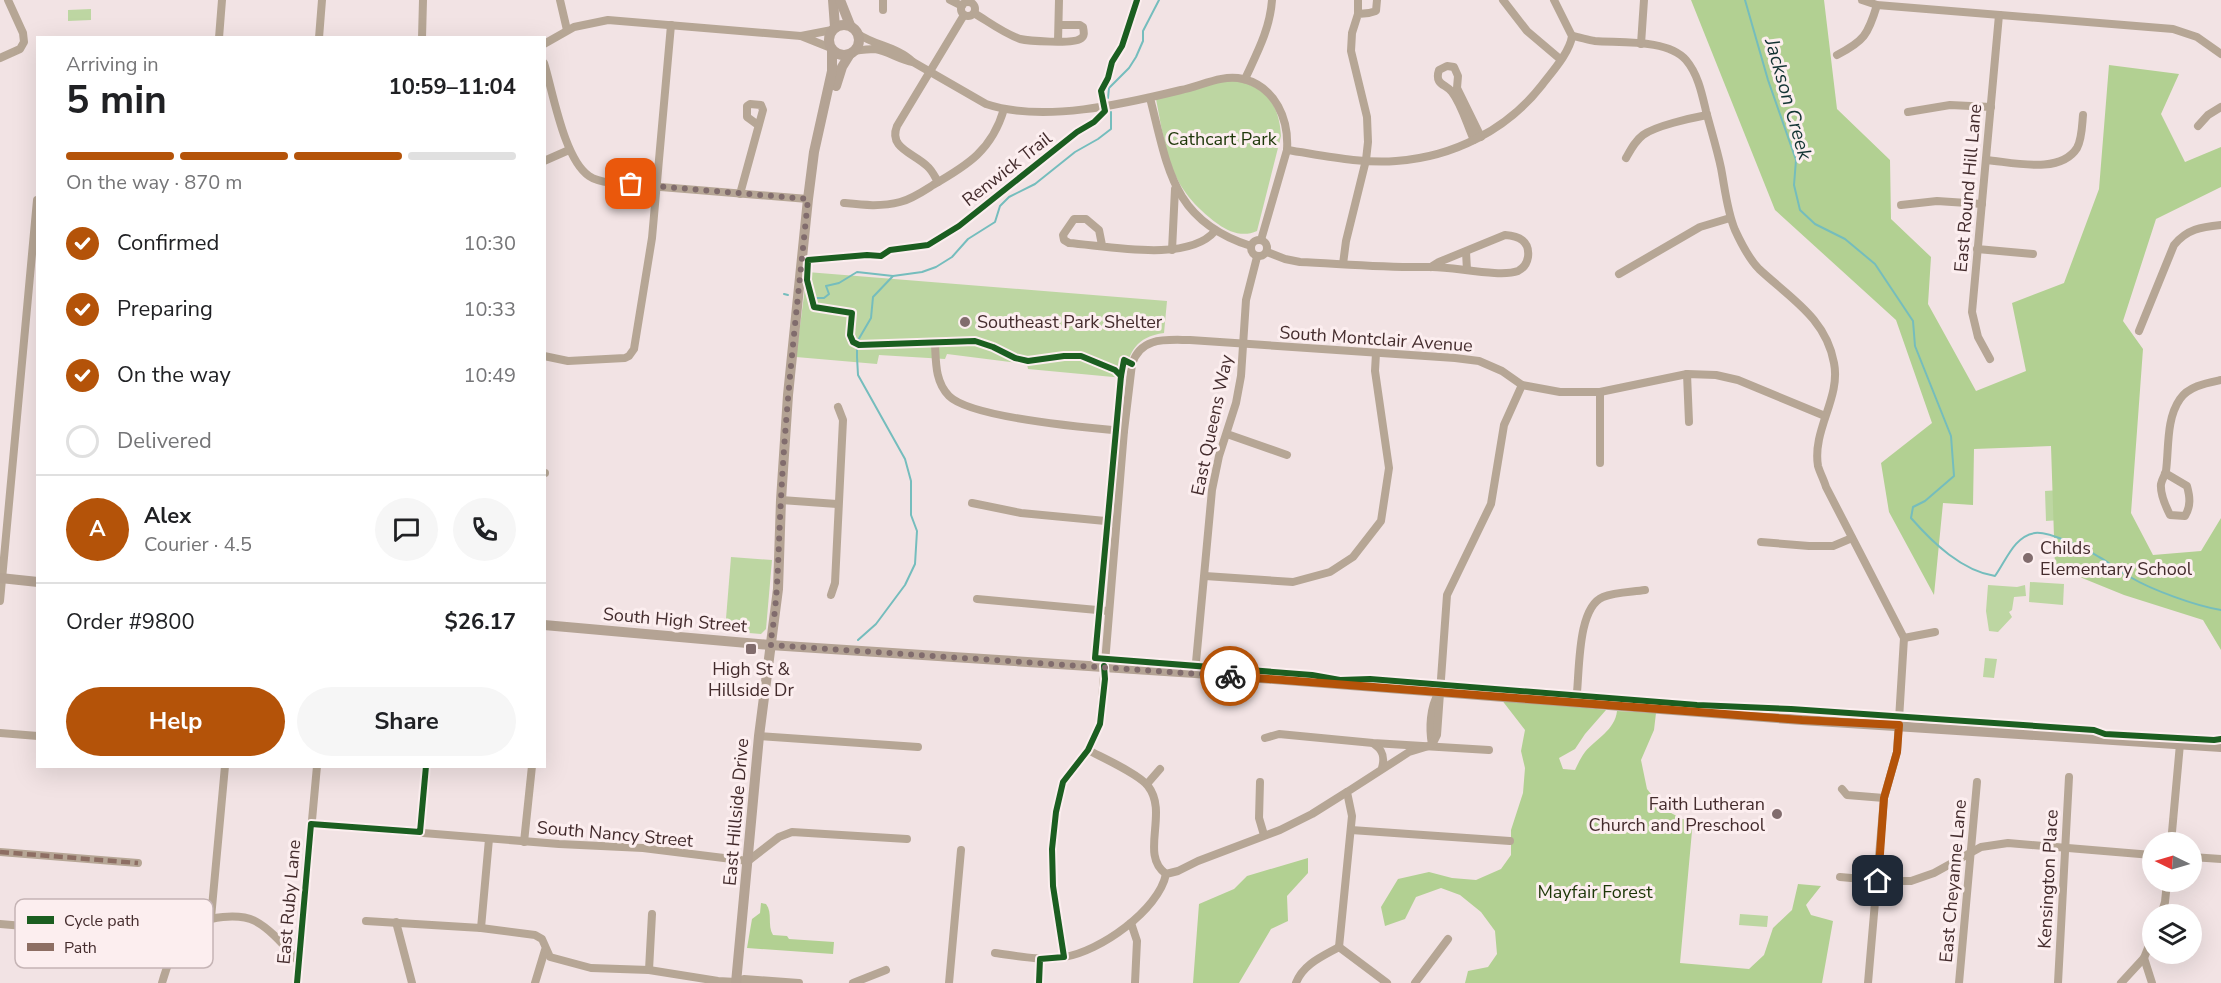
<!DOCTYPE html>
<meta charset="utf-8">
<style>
body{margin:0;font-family:"Nunito Sans",sans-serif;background:#f6f6f6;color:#202124;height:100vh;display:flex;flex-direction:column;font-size:22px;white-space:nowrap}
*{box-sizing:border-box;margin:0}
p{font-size:20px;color:#757577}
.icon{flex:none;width:33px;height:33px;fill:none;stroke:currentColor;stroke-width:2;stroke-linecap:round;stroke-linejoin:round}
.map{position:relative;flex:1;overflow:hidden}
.side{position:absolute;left:36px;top:36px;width:510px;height:732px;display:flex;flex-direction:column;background:#fff;border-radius:0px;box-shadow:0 6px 24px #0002}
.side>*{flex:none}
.needle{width:39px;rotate:275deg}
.tools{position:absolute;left:2142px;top:832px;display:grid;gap:12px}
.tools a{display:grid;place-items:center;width:60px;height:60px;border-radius:50%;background:#fff;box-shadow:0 6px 24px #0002;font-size:30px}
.pin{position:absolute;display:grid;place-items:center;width:51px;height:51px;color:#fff;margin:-26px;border-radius:12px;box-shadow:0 3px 9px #0006}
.courier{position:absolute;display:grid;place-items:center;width:60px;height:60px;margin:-30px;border:4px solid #b45309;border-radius:50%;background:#fff;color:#222;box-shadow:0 2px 8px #0007}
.headline em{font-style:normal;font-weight:700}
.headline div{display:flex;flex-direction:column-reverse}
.headline{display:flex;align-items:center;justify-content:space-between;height:102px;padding:0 30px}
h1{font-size:39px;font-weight:700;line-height:45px}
.bar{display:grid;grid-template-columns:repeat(4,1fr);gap:9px 6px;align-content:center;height:72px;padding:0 30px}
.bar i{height:8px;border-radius:4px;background:#e0e0e0}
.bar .on{background:#b45309}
.bar p{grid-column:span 4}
.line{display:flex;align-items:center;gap:15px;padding:0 30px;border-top:2px solid #e0e0e0}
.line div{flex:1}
.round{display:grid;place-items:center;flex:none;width:63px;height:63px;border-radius:32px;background:#f6f6f6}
ol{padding:0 30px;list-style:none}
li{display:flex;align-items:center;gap:18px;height:66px}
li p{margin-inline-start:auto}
li .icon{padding:6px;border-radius:50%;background:#b45309;color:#fff;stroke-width:4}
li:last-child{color:#757577}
li i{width:33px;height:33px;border:3px solid #e0e0e0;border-radius:50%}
.button{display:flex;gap:12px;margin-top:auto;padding:12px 30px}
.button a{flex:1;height:69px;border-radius:36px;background:#b45309;color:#fff;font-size:24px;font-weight:700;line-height:69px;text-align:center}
.button a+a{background:#f6f6f6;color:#202124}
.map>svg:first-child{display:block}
</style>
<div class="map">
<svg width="2221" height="983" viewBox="0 0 2221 983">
<rect width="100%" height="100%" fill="#f2e3e4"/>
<!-- green -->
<g fill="#bdd6a2">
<path d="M91 9V20L68 21V10Z"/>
<path d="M1225 79C1261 83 1279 99 1281 136L1257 231C1244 237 1230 233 1218 224 1169 188 1167 155 1156 99Z"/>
<path d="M807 272 1167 301 1164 333C1136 337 1129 351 1124 378L1028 369 1027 364 947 354 945 359 879 355 877 364 796 357Z"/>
<path d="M2060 490 2061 520 2046 521 2045 491Z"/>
<path d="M731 557 772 560 766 629 761 634 725 631Z"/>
<path d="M2030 582 2064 584 2063 605 2029 602Z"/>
<path d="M1988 585 2017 587 2025 585 2026 596 2014 597 2012 610 2009 612 2012 617 1998 632 1989 631 1986 611Z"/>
<path d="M1985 658 1997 659 1994 678 1983 677Z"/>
<path d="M1740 914 1768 916 1767 927 1739 925Z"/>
</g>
<!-- forest -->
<g fill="#b2d092">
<path d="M1691 0H1824L1837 109 1890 160 1891 219 1931 257 1928 304 1976 391 2026 371 2012 303 2064 283 2099 189 2109 65 2179 74 2161 114 2185 162 2221 147V187L2156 219 2123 321 2143 349 2131 513 2153 555 2201 551 2221 518V650L2203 620 2124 595 2055 567 2051 446 1974 449 1973 505 1943 503 1934 595 1889 512 1881 463 1932 423 1896 320 1775 210Z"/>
<path d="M1501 699 1606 710 1585 734 1575 749 1559 758 1563 769 1575 770C1578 764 1581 757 1585 752 1596 739 1615 730 1617 711L1656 713 1654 730 1641 760 1647 789 1662 808 1682 819 1693 820 1680 963 1749 969 1764 955 1773 928 1792 910 1798 884 1821 886 1806 905 1811 915 1833 921 1822 983H1465L1468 971 1488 967 1497 954 1495 931 1481 912 1460 895 1441 888 1416 897 1405 919 1385 926 1381 907 1398 879 1429 872 1452 878 1476 880 1501 869 1511 855V830L1523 793 1525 768 1521 751 1525 730Z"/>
<path d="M1308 858V873L1287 896 1288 921 1271 929 1239 983H1193L1199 904 1234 889 1247 876Z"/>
<path d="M761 903 766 904C773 913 767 925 773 935L787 936 789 939 834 942 833 954 747 948 752 919 760 913Z"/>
</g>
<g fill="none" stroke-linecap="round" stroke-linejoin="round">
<!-- stream -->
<g stroke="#75bdbd" stroke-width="2">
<path d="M1745 0 1768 80 1796 160 1794 185 1800 210 1815 224 1845 239 1875 264 1913 321 1915 346 1951 436 1954 476 1925 501 1913 507 1911 518C1933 543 1962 571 1995 576 2006 561 2014 536 2035 533 2048 531 2087 549 2099 557 2110 563 2119 572 2130 577 2152 590 2196 606 2221 610"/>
<path d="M1108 98 1109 88 1129 68 1136 57 1143 41V31L1159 0"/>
<path d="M784 294 788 295"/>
<path d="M816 298H824L829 294 826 286 839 283 857 272 893 276 922 272 936 267 952 257 968 239 995 222 1000 206 1009 197 1035 184 1075 152 1098 139 1111 129V112"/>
<path d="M858 640 876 624 905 585 915 564 917 531 911 515V481L905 459 858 375 857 357V342L871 318 873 297 893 276"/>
</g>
<!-- street -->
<g stroke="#b6a695" stroke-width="8">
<path d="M560 0 567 30"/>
<path d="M883 0V10"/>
<path d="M950 0 962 6"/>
<path d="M1503 0 1527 31 1560 59"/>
<path d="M1862 0 1877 5 2173 29 2197 37 2221 54"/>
<circle cx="968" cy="9" r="7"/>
<path d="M974 13C989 22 1003 33 1020 39 1028 41 1073 44 1080 39 1085 37 1084 32 1083 27L1080 25H1059"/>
<path d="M1358 14V0"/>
<path d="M1572 36C1580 37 1587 40 1595 41 1621 43 1668 39 1686 60 1698 74 1702 94 1706 111 1711 130 1717 149 1721 168 1725 189 1727 211 1735 230 1741 243 1749 259 1759 269 1790 298 1826 318 1834 363 1841 398 1812 430 1818 466 1820 473 1824 480 1826 487L1904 638 1897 752 1884 798 1868 983"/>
<path d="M219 38 222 0"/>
<path d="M319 38 322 0"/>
<path d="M422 38 423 0"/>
<path d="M1058 41 1059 0"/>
<path d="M544 44 574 27 608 20 801 36"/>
<path d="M1641 44 1644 0"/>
<path d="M831 48 801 36 832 30"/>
<path d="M854 51C861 50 868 49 875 49 888 51 900 60 913 62 898 47 876 46 858 34"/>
<path d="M1837 55C1864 41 1868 35 1877 5"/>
<path d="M0 58 20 49 24 42 23 33 8 0"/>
<path d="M913 62 986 104C1043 123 1124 104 1181 90 1201 86 1222 74 1243 79 1276 87 1289 120 1287 150L1261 240"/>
<path d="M544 63C553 92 564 159 589 176 596 181 605 182 612 183L808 199"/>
<path d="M1245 79C1257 53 1270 29 1272 0"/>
<path d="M1150 98C1168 168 1172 221 1251 246"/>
<path d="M1908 112 1950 105 1991 107"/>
<path d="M2198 126 2208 115 2221 107"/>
<path d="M1474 140C1467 125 1462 105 1452 92 1446 84 1434 85 1439 70L1447 66 1454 67 1458 76 1457 88 1481 137"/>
<path d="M1287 150C1321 155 1362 164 1396 161 1453 157 1507 130 1542 85 1552 72 1570 52 1572 36L1554 0"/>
<path d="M1626 158C1631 149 1635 141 1643 135 1655 126 1691 118 1707 115"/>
<path d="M1986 160C2012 162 2060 175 2077 148 2082 139 2082 126 2083 115"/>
<path d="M544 161 569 150"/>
<path d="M938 182C935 177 932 170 927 166 914 153 888 148 897 126L964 15"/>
<path d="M740 194 763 110 761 105 750 104 747 106V117L758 125"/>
<path d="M844 203C863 205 881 207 900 202 912 199 922 192 933 185 968 165 992 150 1004 109"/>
<path d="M1901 205 1937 201 1982 204"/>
<circle cx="1259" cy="248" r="8"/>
<path d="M1102 245 1099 230 1086 219H1074L1063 235 1064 240 1069 243C1108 246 1188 263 1215 231"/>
<path d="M1977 249 2033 254"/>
<path d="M1172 250 1175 189"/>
<path d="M1267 252 1285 259 1300 262C1343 264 1387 268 1430 267 1451 266 1500 278 1518 271 1524 268 1527 263 1528 257 1530 241 1519 236 1505 235L1439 262 1431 267"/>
<path d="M1466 252 1467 270"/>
<path d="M1343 264 1346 241 1366 160 1368 142 1367 117 1351 51 1352 33 1358 14 1369 13 1376 11 1377 0"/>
<path d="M1619 274 1700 227 1730 218"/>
<path d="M2139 331 2174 245C2187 229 2201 227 2221 225"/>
<path d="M935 344C936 362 935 382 949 396 971 418 1089 428 1124 431"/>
<path d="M544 356 568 361 625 358 629 356 634 349 652 238 671 25"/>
<path d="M1990 359 1978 337 1972 312 1999 15"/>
<path d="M1687 374 1689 422"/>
<path d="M1227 434 1287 455"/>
<path d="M1600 463V392"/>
<path d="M544 473H545"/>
<path d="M2165 473 2187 486C2190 497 2191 506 2185 516L2170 515C2166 507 2160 493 2161 484 2162 479 2165 475 2166 471 2169 448 2166 419 2180 399 2189 386 2207 383 2221 380"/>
<path d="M781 500 837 504"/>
<path d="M972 503 1021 513 1116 522"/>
<path d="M1761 542 1809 546H1833L1852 538"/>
<path d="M1205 576 1293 582 1330 572 1353 557 1381 521 1389 468 1375 371 1376 353"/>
<path d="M831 595 835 583 843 420 838 407"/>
<path d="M977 599 1108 611"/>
<path d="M0 601 37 200"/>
<path d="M1904 638 1935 632"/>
<path d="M1195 673 1212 490 1219 456 1236 403 1241 376 1246 300 1257 257"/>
<path d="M1576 702C1580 676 1576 608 1603 597 1615 592 1632 592 1645 590"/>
<path d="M0 733 38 736"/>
<path d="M759 736 918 747"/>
<path d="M1265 738 1279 734 1373 743 1489 750"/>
<path d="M1374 744C1383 750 1385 757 1382 768"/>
<path d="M1432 745C1429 728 1430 707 1439 692"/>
<path d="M1088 750C1103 758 1139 774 1148 786 1169 813 1139 855 1166 874"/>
<path d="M1260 782 1259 818 1264 835"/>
<path d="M1147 784 1160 769"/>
<path d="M1842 789 1847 795 1884 798"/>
<path d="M311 824 559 844 643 848 748 861 779 837 792 832 907 839"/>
<path d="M1351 830 1510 841"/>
<path d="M420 832 426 766"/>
<path d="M524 842 532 766"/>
<path d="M2171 843 2180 744"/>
<path d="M0 852 138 863"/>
<path d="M2192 857 2221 859"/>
<path d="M1840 877 1885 881H1911L1934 873 1981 847 2008 843 2152 855"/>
<path d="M2161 915 2165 902 2167 882"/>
<path d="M211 918 225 766"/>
<path d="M366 921 481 928 535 935 542 939 550 957 591 968 649 970 718 981 736 982 744 979 799 983"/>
<path d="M396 922 412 983"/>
<path d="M1131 923 1137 941 1135 983"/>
<path d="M0 924 166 938 177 943"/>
<path d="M481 928 489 839"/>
<path d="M1339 947 1352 816 1347 792 1409 752 1432 745 1437 735 1447 595 1491 504 1504 425 1522 385"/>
<path d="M1339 947 1387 983"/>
<path d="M995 953C1018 956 1041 961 1064 957 1099 952 1159 910 1166 874L1178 871 1198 861 1280 830 1312 814 1347 792"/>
<path d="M1064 957 1053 886 1052 849 1056 812 1063 782 1088 750 1100 724 1124 431 1132 364C1141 336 1167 340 1190 340L1455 358 1479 361 1502 371 1522 385 1560 392H1600L1687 374 1716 375 1738 380 1825 416"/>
<path d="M2144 958 2152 983"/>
<path d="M649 970 652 914"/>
<path d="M162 983C171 951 185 920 223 917 234 916 245 916 255 921 272 930 286 948 299 962"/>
<path d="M297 983 317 766"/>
<path d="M535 983 545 950"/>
<path d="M853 983 886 970"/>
<path d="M949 983 961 850"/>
<path d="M1039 983 1040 959"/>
<path d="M1296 983C1303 964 1323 956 1339 947"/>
<path d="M1415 983 1448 939"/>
<path d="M1959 983 1977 782"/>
<path d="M2058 983 2069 777"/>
<path d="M2121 983 2144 958 2152 938"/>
</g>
<!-- secondary -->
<g stroke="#b4a394" stroke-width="10">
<path d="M833 0 835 27"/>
<path d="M840 0 850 25"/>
<circle cx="844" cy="40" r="15"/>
<path d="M836 86 842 67 850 54"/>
<path d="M0 578 38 582"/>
<path d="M544 625 770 645 1195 673 1802 720 2221 747"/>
<path d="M736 983 759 736 778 589 781 500 788 395 808 199 814 152 832 71V50"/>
</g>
<!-- quiet -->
<path stroke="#8d6e63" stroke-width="4.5" stroke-dasharray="9 4.5" stroke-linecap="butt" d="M0 852 138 863"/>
<defs>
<g id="cycleway">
<path d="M1132 364 1124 360 1121 376 1095 658 1312 675 1340 680 1370 679 1697 705 1791 709 2094 730 2105 734 2214 740 2221 739"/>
<path d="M1121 376 1115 370 1081 356H1064L1028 361 1015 358 993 347 975 341 859 345 853 342 850 335 852 313 814 307 807 280 808 260 867 255 881 256 890 250 928 245 959 226 1077 132 1094 122 1105 111 1101 91 1108 78 1112 62 1122 46 1137 0"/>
<path d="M297 983 311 824 420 832 426 766"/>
<path d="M1039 983 1040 959 1064 957 1053 886 1052 849 1056 812 1063 782 1088 750 1100 724 1105 679 1104 666"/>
</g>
</defs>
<!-- cycleway casing -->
<use href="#cycleway" stroke="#fceeef" stroke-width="10"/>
<!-- cycleway -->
<use href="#cycleway" stroke="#1b5e20" stroke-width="6"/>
</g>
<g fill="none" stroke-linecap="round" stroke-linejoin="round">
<!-- done -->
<path stroke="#816c6d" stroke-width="6" stroke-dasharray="0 10.8" d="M631 184 808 199C798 299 786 399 781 499 778 548 779 596 770 645L1230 676"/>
<!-- route -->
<path stroke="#b45309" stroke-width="8" d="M1230 676 1802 720 1899 725 1897 752 1884 798 1878 881"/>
</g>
<!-- markers -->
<g fill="#816c6d" stroke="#fceeef" stroke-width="2">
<circle cx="965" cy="322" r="6"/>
<circle cx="2028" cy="558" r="6"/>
<rect x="745" y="643" width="12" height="12" rx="3"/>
<circle cx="1777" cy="814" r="6"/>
</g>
<g text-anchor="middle" stroke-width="6" stroke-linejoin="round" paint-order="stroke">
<!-- park labels -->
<g font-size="18" fill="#1d3708" stroke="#fceeef">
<text x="1222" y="145">Cathcart Park</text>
<text x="1595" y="898">Mayfair Forest</text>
</g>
<!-- street labels -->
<g font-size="18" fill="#442c2d" stroke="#fceeef">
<text transform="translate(1007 169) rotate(-38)" y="6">Renwick Trail</text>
<text transform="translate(1968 188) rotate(-85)" y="6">East Round Hill Lane</text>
<text transform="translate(1376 339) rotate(4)" y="6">South Montclair Avenue</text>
<text transform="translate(1212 425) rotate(-78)" y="6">East Queens Way</text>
<text transform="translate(675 620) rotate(5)" y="6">South High Street</text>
<text transform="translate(736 812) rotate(-85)" y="6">East Hillside Drive</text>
<text transform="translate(615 834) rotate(5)" y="6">South Nancy Street</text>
<text transform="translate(2048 879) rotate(-87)" y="6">Kensington Place</text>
<text transform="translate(1953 881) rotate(-85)" y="6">East Cheyanne Lane</text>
<text transform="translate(289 902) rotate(-85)" y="6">East Ruby Lane</text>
</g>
<!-- poi labels -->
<g font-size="18" fill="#442c2d" stroke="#fceeef" text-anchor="start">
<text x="977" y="328">Southeast Park Shelter</text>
<text x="2040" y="554">Childs<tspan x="2040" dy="21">Elementary School</tspan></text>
<text x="751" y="675" text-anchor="middle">High St &amp;<tspan x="751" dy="21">Hillside Dr</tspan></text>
<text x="1765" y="810" text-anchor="end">Faith Lutheran<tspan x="1765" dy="21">Church and Preschool</tspan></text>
</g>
<!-- water labels -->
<g font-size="20" font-style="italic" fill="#123333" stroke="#fceeef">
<text transform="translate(1789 99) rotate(74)" y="7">Jackson Creek</text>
</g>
</g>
<!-- legend -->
<rect x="15" y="899" width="198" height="69" rx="9" fill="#fceeef" stroke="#c5b4b5" stroke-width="1.5"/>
<rect x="27" y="916" width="27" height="8" fill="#1b5e20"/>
<rect x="27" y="943" width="27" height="8" fill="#8d6e63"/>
<g font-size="16" fill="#442c2d">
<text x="64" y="926">Cycle path</text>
<text x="64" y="953">Path</text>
</g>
</svg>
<div class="tools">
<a><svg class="needle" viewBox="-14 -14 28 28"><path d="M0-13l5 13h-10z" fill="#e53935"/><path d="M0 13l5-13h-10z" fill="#757577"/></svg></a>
<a><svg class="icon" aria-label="layers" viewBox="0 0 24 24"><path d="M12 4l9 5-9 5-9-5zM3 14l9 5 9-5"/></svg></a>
</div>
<div class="pin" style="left:631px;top:184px;background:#ea580c"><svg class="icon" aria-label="bag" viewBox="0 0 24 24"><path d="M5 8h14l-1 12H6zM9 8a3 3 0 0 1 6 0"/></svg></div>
<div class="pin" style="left:1878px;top:881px;background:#1f2937"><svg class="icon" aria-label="home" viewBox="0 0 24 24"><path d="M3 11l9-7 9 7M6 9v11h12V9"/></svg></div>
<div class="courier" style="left:1230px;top:676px"><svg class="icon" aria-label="bike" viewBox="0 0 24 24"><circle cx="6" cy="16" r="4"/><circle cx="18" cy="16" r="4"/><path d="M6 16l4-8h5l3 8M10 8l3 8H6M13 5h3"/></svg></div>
<section class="side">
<div class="headline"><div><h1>5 min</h1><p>Arriving in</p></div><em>10:59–11:04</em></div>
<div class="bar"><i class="on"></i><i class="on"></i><i class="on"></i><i></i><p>On the way · 870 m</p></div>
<ol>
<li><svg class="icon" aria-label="check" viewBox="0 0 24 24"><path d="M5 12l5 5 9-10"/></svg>Confirmed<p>10:30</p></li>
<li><svg class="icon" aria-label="check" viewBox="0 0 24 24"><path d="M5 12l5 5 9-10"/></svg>Preparing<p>10:33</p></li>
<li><svg class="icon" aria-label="check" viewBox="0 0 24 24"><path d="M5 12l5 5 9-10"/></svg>On the way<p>10:49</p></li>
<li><i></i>Delivered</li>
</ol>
<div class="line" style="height:108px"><b class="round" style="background:#b45309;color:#fff">A</b><div><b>Alex</b><p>Courier · 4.5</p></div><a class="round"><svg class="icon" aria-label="chat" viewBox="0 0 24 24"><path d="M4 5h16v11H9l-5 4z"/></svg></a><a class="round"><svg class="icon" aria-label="phone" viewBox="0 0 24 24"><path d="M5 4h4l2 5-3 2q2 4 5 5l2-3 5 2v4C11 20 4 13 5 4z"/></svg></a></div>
<div class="line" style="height:78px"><div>Order #9800</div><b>$26.17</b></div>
<div class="button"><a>Help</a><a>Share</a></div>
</section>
</div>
